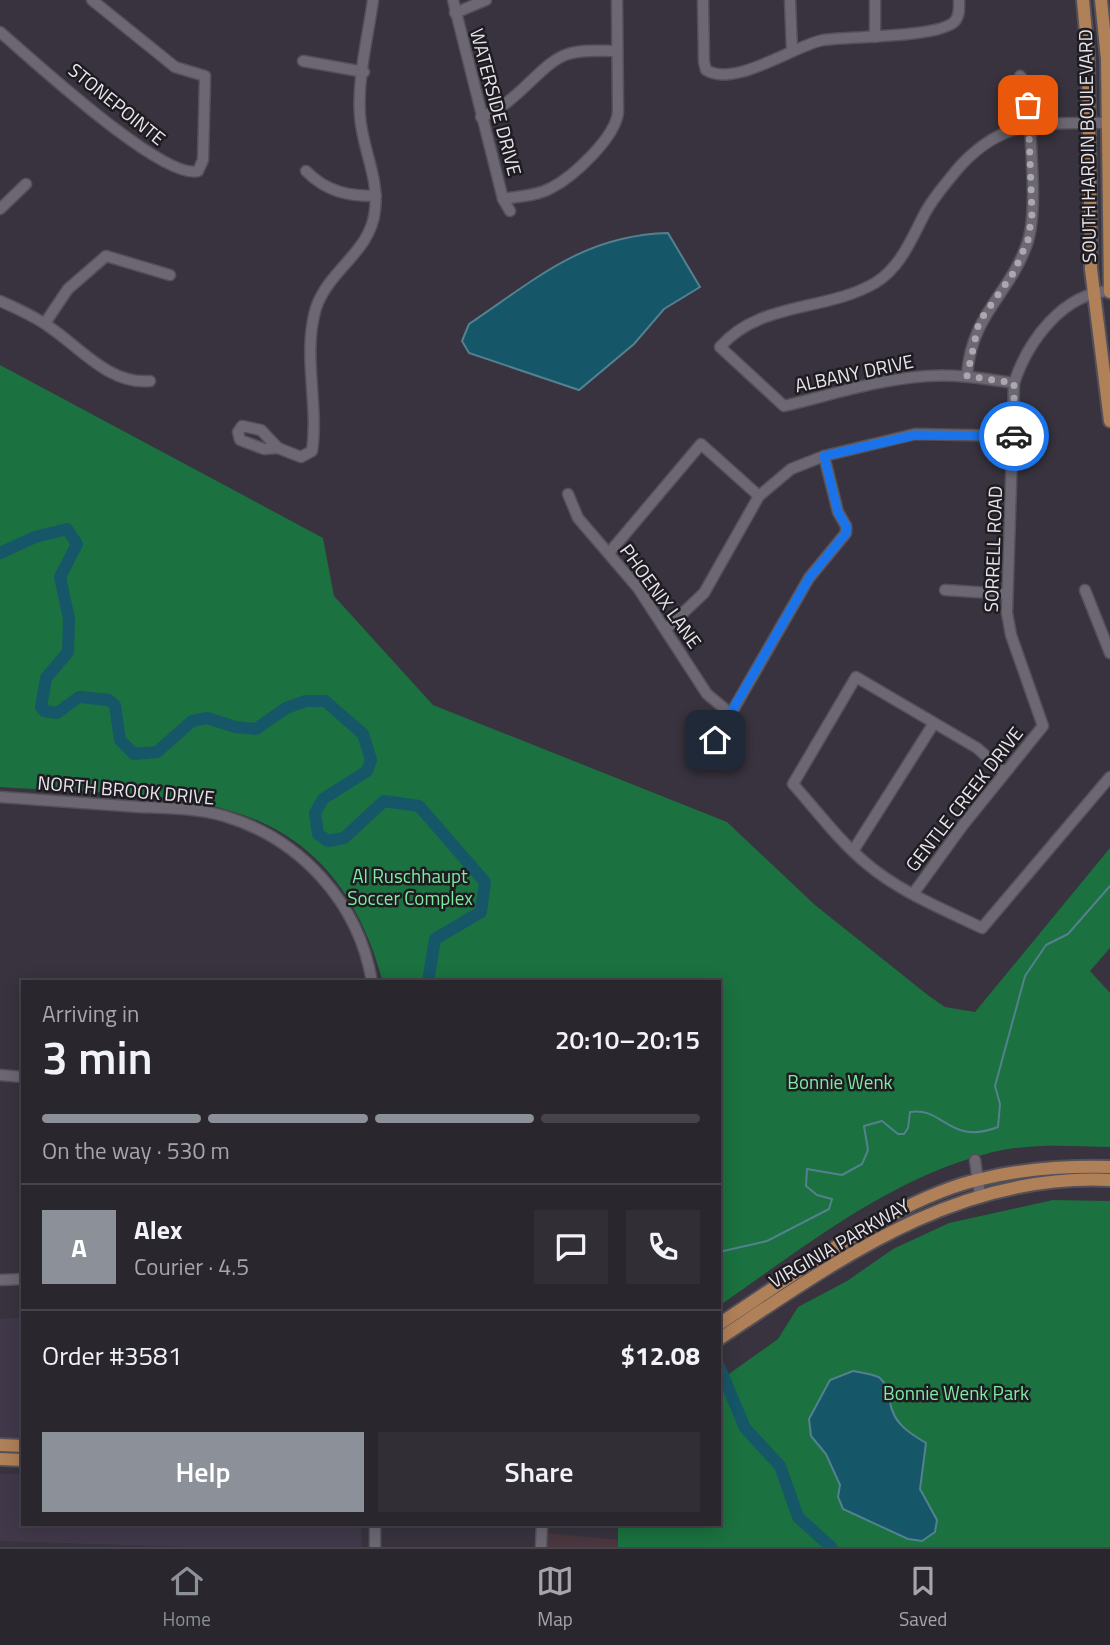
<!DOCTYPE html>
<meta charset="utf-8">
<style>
body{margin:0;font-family:"Titillium Web",sans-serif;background:#322e36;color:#f1f3f6;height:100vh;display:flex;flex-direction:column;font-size:26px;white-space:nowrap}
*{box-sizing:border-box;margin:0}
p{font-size:23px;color:#a5a5aa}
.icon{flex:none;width:38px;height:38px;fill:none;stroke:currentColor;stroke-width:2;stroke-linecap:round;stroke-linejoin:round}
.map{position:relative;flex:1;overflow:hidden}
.panel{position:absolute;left:21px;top:980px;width:700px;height:546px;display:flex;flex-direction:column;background:#2a262e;border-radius:0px;box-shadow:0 4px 18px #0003,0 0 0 2px #46434a}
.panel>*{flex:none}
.pin{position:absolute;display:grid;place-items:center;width:60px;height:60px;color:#fff;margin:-30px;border-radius:14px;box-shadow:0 4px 10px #0006}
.courier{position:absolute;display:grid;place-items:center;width:70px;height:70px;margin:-35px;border:5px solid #1a73e8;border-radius:50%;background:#fff;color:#222;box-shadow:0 2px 9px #0007}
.overview em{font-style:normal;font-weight:600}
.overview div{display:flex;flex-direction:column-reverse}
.overview{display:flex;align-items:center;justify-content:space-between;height:119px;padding:0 21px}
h1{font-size:46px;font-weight:600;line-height:52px}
.bar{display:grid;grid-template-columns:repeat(4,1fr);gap:10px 7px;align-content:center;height:84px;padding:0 21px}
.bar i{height:9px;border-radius:5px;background:#46434a}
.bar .selected{background:#8c9099}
.bar p{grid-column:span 4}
.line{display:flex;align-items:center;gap:18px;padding:0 21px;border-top:2px solid #46434a}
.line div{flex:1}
.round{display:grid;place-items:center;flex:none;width:74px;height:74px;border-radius:0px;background:#322e36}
.primary-button{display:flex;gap:14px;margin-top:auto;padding:14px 21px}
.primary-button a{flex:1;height:80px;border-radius:0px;background:#8c9099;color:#fff;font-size:28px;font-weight:600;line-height:80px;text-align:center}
.primary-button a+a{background:#322e36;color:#f1f3f6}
.tab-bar{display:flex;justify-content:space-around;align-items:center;height:98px;border-top:2px solid #46434a;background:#2a262e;font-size:19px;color:#a5a5aa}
.tab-bar a{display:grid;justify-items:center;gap:4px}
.tab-bar .selected{color:#8c9099}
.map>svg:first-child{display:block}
</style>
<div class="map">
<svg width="1110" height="1547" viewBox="0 0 1110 1547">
<rect width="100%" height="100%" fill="#38333e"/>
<!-- built -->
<g fill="#41394a">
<path d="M23 1318V1440L0 1439V1319Z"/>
<path d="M0 1474H23V1524H361L362 1547H189L0 1541Z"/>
</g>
<!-- education -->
<path fill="#4a373f" d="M547 1533 618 1540V1547H546Z"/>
<!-- green -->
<g fill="#1b713f">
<path d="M0 365 323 538 334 596 433 705 727 822 815 905 929 996 945 1007 975 1012 1110 848V948L1090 971 1110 993V1147C1072 1146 1030 1143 993 1152 891 1177 804 1247 719 1306V982H383C327 777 172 799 0 787Z"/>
<path d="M1053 1200 1110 1201V1547H618V1524H719V1361L726 1376 778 1339 798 1307 847 1281 893 1249 949 1223Z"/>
</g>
<!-- water -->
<g fill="#155669" stroke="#548190" stroke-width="2">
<path d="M668 233 700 287 664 309 634 344 579 390 469 353 462 341 469 324C536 279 584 235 668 233Z"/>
<path d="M853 1371C859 1372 876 1375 880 1378 887 1385 889 1392 890 1402 893 1423 909 1433 926 1443L920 1489 937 1520 935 1532 922 1541 908 1539 843 1509 838 1497 840 1485 826 1454 811 1436 809 1419 830 1380Z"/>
</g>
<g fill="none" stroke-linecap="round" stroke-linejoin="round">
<!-- stream -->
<path stroke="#548190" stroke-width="2" d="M719 1252 767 1241 829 1209 832 1199 817 1195 806 1186 807 1169 842 1175 862 1164 868 1150 864 1126 882 1121 898 1134H904L908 1128 910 1112C943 1106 949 1146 998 1127L1000 1104 995 1086 1025 976 1046 945 1068 934 1110 886"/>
<!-- river -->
<g stroke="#155669" stroke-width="12">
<path d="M0 553 35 537 67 529 77 544 60 577 69 619 68 652 46 678 41 707 44 711 57 713 79 697 109 700 115 705 120 740 134 754 157 752 192 721 207 718 235 727 256 729 286 708 306 701H325L363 734 371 760 367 771 323 799 315 813 318 834 328 841 344 838 384 801 419 806 485 882 481 912 435 939 428 982"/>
<path d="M719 1366 745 1428 780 1466 798 1517 831 1547"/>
</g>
<defs>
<g id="minor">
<path d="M453 0 503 199 510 211"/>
<path d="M703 0 704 62 706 70C735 88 793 46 823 40 849 36 940 38 955 21 960 15 959 7 959 0"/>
<path d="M790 0 792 51"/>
<path d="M875 0V37"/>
<path d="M455 13 486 0"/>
<path d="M0 32C32 59 163 181 198 171L203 160 205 76 175 67 92 0"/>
<path d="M303 61 364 72"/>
<path d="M481 117C518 104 541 62 568 54 583 49 602 51 617 51"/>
<path d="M306 171C327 192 348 196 376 196"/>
<path d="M503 199C519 196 537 196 551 188 573 177 616 137 618 112L617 0"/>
<path d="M0 209 26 184"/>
<path d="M0 301C16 308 34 316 48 326 80 347 109 385 150 381"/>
<path d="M45 323 68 289 106 256 170 275"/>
<path d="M967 376C971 313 1011 294 1028 241 1039 205 1028 126 1028 85L1020 76"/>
<path d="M1014 383C986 379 957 374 928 376 879 379 831 395 784 406L720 347C760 301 825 312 875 283 900 268 911 240 924 215 932 199 944 186 955 172 1002 116 1043 124 1110 123"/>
<path d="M242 426 261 430 278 448 264 449 240 440 238 432Z"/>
<path d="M278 448 301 457 312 451C319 404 302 354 316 308 329 269 371 252 375 210 379 177 362 148 360 116 357 79 368 37 373 0"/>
<path d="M568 494 578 518 638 588 707 694 731 714"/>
<path d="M609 553 701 444 759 496"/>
<path d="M945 590 1006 594"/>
<path d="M1085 590 1110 653"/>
<path d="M666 629 704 593 759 496 791 469 824 456 915 434 1015 436"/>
<path d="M705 746 718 736 809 578 846 533V526L838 512 824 456"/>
<path d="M1004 772 977 748 856 677 793 784C817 811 839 841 867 864 900 892 943 909 982 928L1110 777"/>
<path d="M0 797C46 800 92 804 139 807 167 808 196 808 224 816 301 839 359 903 372 982"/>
<path d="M853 851 934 723"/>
<path d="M913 894 963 825 1043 726 1011 635 1007 613 1014 383C1028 341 1063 293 1110 291"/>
<path d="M0 1075 23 1077"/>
<path d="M975 1160 980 1195"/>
<path d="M0 1280 23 1279"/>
<path d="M375 1547V1524"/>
<path d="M541 1547 542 1524"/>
</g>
<g id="major">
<path d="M1083 0 1088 55 1091 269 1110 421"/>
<path d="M1101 0 1107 59 1110 292"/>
<path d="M719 1324C793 1276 892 1201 977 1180 1020 1169 1065 1166 1110 1167"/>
<path d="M719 1339C841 1258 957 1173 1110 1180"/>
<path d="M0 1445 23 1446"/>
<path d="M0 1459 23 1460"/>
</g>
</defs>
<!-- minor casing -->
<use href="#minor" stroke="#535059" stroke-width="13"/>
<!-- major casing -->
<use href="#major" stroke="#535059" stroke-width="16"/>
<!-- minor -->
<use href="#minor" stroke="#6c6773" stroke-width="10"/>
<!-- major -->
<use href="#major" stroke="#b08058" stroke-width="12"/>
</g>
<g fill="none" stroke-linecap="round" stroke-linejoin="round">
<!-- done -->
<path stroke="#aaa7af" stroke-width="7" stroke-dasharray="0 12.6" d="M1014 436V383L967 376 979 322 1014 272 1028 240 1032 214 1028 105"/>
<!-- route -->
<path stroke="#1a73e8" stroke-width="9" d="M715 740 809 578 846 533 847 528 838 512 824 456 915 435 1014 436"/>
</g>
<g text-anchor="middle" stroke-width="5" stroke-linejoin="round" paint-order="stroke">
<!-- street labels -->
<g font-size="19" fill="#e8e5ec" stroke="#1e1c21">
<text transform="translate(496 102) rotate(75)" y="7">WATERSIDE DRIVE</text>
<text transform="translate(117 104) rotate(39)" y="7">STONEPOINTE</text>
<text transform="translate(1087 146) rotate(-91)" y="7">SOUTH HARDIN BOULEVARD</text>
<text transform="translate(854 373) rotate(-12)" y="7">ALBANY DRIVE</text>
<text transform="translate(993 549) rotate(-88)" y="7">SORRELL ROAD</text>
<text transform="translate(661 596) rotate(54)" y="7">PHOENIX LANE</text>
<text transform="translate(126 790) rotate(5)" y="7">NORTH BROOK DRIVE</text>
<text transform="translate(964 799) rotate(-52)" y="7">GENTLE CREEK DRIVE</text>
<text transform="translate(839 1243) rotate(-30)" y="7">VIRGINIA PARKWAY</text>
</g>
<!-- park labels -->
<g font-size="19" fill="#7deba2" stroke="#1e1c21">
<text x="410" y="883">Al Ruschhaupt<tspan x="410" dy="22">Soccer Complex</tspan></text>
<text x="840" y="1089">Bonnie Wenk</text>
<text x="956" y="1400">Bonnie Wenk Park</text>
</g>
</g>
</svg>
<div class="pin" style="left:1028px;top:105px;background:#ea580c"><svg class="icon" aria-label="bag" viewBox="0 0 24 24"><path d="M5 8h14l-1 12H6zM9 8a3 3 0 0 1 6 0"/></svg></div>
<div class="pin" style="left:715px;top:740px;background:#1f2937"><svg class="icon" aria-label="home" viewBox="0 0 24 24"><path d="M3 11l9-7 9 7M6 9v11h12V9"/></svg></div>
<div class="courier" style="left:1014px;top:436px"><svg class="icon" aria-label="car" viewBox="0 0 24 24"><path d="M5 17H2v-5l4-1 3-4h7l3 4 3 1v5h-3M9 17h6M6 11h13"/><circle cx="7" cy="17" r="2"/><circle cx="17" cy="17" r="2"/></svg></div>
<section class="panel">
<div class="overview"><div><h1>3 min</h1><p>Arriving in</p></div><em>20:10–20:15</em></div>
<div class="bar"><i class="selected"></i><i class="selected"></i><i class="selected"></i><i></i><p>On the way · 530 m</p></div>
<div class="line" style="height:126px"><b class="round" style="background:#8c9099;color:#fff">A</b><div><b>Alex</b><p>Courier · 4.5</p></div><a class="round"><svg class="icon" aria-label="chat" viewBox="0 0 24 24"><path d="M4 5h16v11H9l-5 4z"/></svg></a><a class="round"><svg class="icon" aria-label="phone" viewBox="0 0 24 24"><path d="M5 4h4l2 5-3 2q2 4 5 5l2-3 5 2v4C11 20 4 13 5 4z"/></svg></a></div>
<div class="line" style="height:91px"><div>Order #3581</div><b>$12.08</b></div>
<div class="primary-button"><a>Help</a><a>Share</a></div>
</section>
</div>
<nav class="tab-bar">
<a class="selected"><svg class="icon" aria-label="home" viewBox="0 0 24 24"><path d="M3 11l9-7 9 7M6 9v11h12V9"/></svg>Home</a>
<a><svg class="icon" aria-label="map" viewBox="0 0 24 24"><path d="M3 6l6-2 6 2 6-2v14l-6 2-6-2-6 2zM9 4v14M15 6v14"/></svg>Map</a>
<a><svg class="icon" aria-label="saved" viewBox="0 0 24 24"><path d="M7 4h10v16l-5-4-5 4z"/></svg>Saved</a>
</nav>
